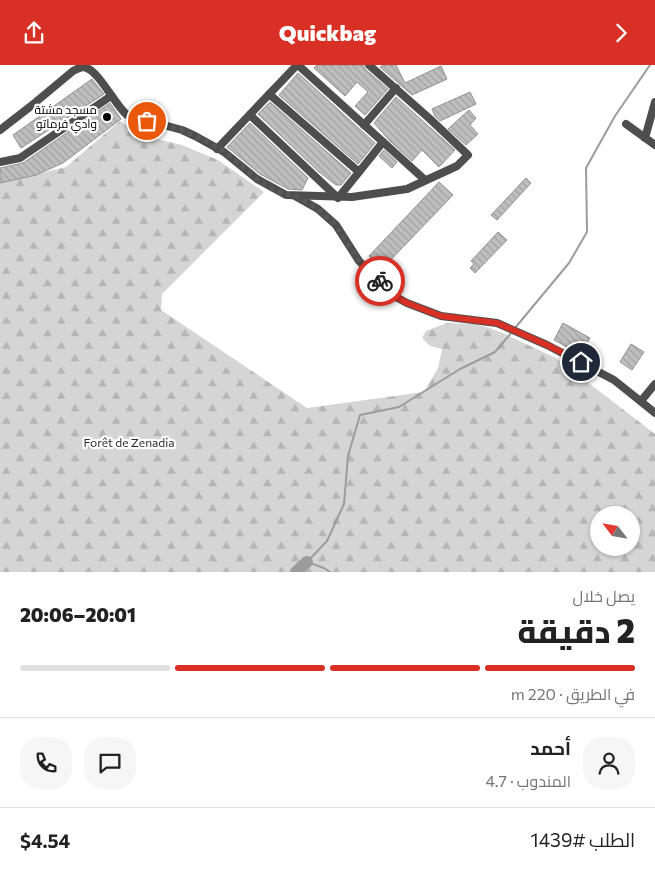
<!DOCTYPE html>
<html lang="ar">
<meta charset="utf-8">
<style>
body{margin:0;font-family:Commissioner,Cairo,sans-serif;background:#f6f6f6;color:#222;direction:rtl;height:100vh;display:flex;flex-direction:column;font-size:19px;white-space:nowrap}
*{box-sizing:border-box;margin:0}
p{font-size:16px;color:#767676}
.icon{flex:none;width:28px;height:28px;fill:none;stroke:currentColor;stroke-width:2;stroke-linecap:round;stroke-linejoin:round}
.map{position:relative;height:507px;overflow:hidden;direction:ltr}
.details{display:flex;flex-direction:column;background:#fff;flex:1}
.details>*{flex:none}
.needle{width:32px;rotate:301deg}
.tools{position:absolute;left:590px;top:441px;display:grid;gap:10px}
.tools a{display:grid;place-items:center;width:50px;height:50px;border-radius:50%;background:#fff;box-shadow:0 1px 4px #0004;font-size:25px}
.pin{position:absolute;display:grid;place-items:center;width:42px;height:42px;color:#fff;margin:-21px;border:2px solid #fff;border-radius:50%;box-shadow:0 1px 5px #0007}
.courier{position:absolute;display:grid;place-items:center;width:50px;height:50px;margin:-25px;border:4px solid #d93025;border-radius:50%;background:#fff;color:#222;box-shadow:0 1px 6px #0007}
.head em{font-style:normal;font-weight:800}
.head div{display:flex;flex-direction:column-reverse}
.head{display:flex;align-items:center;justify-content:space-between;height:85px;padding:0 20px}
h1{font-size:32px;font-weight:800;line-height:38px}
.bar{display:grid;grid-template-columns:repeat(4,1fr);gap:8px 5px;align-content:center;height:60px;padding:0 20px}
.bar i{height:6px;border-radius:4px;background:#e0e0e0}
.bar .active{background:#d93025}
.bar p{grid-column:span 4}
.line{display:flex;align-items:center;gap:12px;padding:0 20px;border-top:1px solid #e0e0e0}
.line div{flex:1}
.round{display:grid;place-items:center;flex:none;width:52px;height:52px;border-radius:20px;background:#f6f6f6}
header{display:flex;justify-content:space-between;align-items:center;height:65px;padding:0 20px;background:#d93025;color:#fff;font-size:22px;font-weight:800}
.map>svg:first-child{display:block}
</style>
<header><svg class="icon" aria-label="forward" viewBox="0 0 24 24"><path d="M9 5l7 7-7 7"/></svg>Quickbag<svg class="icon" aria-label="share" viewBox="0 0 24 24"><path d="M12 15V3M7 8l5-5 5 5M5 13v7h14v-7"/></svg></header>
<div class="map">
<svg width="655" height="507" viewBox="0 0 655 507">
<defs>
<pattern id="forest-firs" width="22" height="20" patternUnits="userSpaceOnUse" patternTransform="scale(1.25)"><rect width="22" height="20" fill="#d5d5d5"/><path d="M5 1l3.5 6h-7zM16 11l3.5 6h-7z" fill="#b5b5b5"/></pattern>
<pattern id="building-back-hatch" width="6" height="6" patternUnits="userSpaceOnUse" patternTransform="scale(1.25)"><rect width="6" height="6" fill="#bebebe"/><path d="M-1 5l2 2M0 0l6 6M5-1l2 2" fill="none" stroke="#a2a2a2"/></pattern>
</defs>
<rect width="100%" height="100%" fill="#fff"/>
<!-- forest -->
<path fill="url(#forest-firs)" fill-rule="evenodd" d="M120 56 140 70 182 80 218 95 264 127 162 229 161 245 307 343 424 327 438 303 442 284 430 281 422 273 426 266 447 258 474 259 490 263 505 269 556 293 655 369V507H0V118L66 102ZM599 450H631V482H599Z"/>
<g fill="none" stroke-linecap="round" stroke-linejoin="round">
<!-- stream -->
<g stroke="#9c9c9c" stroke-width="2">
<path d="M515 263 569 198 587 167 586 103 615 51 650 0"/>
<path d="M330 507 324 503 307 497 327 476 344 439 348 391 360 350 399 342 460 304 495 287 512 267"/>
</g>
<!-- river -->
<path stroke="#9c9c9c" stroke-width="12" d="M296 507 307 497"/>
</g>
<!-- building -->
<g fill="url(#building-back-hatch)" stroke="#929292">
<path d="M317 0H363L365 4 388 24 365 50 355 41 368 27 357 17 345 31 314 3Z"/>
<path d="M384 0H396L405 18 441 1 447 14 412 30 380 2Z"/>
<path d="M298 8 375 78 358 99 279 30Z"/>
<path d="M92 14 104 29 21 83 13 70Z"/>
<path d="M470 27 476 39 440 56 435 51 432 44Z"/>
<path d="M396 32 455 85 439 102 422 85 412 96 390 76 374 58Z"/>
<path d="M270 37 351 108 341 120H336L319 107 258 49Z"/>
<path d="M110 38 121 54 63 98 36 110 0 118V103L23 98Z"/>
<path d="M469 45 476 53 470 60 478 69 466 80 448 64Z"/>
<path d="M250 58 308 113 302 125 288 124 260 109 227 82Z"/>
<path d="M384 85 397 97 392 103 379 91Z"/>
<path d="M526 113 531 118 497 155 491 150Z"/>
<path d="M439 117 453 130 382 204 369 191Z"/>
<path d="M498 167 507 175 475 208 470 203 474 199 471 196Z"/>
<path d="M563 258 590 273 580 289 554 275Z"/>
<path d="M631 279 644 287 632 305 620 297Z"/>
</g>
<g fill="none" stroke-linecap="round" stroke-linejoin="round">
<!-- minor -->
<g stroke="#4e4e4e" stroke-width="8">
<path d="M298 0 425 115"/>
<path d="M269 29 359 107 383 77"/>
<path d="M250 50 338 133 359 107"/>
<path d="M626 59 655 80"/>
<path d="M364 60 396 23"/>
<path d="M0 65 31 41 73 6C77 4 80 2 84 2 99 5 114 39 127 50L182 65 195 71 224 87 257 114 286 130 352 132 407 124 457 101 468 90 430 54 369 0"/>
<path d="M645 73 655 37"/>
<path d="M217 84 297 0"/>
<path d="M0 97 20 93 111 31"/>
<path d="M295 131 318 144 336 160 359 196 396 232 407 238 441 251 497 258 547 280 614 315 655 348"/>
<path d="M641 336 655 319"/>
</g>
</g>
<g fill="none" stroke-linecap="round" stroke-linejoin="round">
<!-- done -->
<path stroke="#595959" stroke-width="5" stroke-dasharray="0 9" d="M147 56 182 65 195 71 224 86 257 114 272 124 286 130H294L318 144 336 160 359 196 380 216"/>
<!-- route -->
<path stroke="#d93025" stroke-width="6" d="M380 216 396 232 407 238 441 251 497 258 547 280 581 297"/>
</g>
<!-- markers -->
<circle fill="#000" stroke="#fff" stroke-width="2" cx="107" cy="52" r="5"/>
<g text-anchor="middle" stroke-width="4.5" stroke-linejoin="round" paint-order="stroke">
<!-- poi labels -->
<g font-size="12" fill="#000" stroke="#fff" text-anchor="end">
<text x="97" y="49">مسجد مشتة<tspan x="97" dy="14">وادي فرماتو</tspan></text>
</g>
<!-- park labels -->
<g font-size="12" fill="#2c2c2c" stroke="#fff">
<text x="129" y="382">Forêt de Zenadia</text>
</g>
</g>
</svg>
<div class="tools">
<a><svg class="needle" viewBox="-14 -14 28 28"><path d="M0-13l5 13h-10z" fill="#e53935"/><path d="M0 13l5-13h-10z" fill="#767676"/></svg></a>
</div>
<div class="pin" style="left:147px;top:56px;background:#ea580c"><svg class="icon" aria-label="bag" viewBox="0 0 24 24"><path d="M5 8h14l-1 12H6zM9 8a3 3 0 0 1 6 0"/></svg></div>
<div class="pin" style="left:581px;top:297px;background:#1f2937"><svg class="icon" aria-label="home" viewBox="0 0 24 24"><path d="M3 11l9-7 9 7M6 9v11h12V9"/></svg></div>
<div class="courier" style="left:380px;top:216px"><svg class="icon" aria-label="bike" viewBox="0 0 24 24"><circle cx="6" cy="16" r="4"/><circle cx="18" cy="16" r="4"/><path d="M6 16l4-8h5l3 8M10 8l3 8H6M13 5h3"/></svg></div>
</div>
<section class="details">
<div class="head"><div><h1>2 دقيقة</h1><p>يصل خلال</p></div><em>20:01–20:06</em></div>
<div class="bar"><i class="active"></i><i class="active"></i><i class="active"></i><i></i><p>في الطريق · 220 m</p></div>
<div class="line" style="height:90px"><a class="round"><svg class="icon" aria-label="person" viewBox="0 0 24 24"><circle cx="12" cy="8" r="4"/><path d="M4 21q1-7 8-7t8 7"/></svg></a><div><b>أحمد</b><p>المندوب · 4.7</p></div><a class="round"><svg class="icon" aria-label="chat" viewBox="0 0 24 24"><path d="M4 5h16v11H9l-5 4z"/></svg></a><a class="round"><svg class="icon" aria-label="phone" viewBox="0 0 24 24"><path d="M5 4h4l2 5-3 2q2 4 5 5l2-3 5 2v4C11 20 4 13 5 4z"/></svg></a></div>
<div class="line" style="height:65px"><div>الطلب #1439</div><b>$4.54</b></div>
</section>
